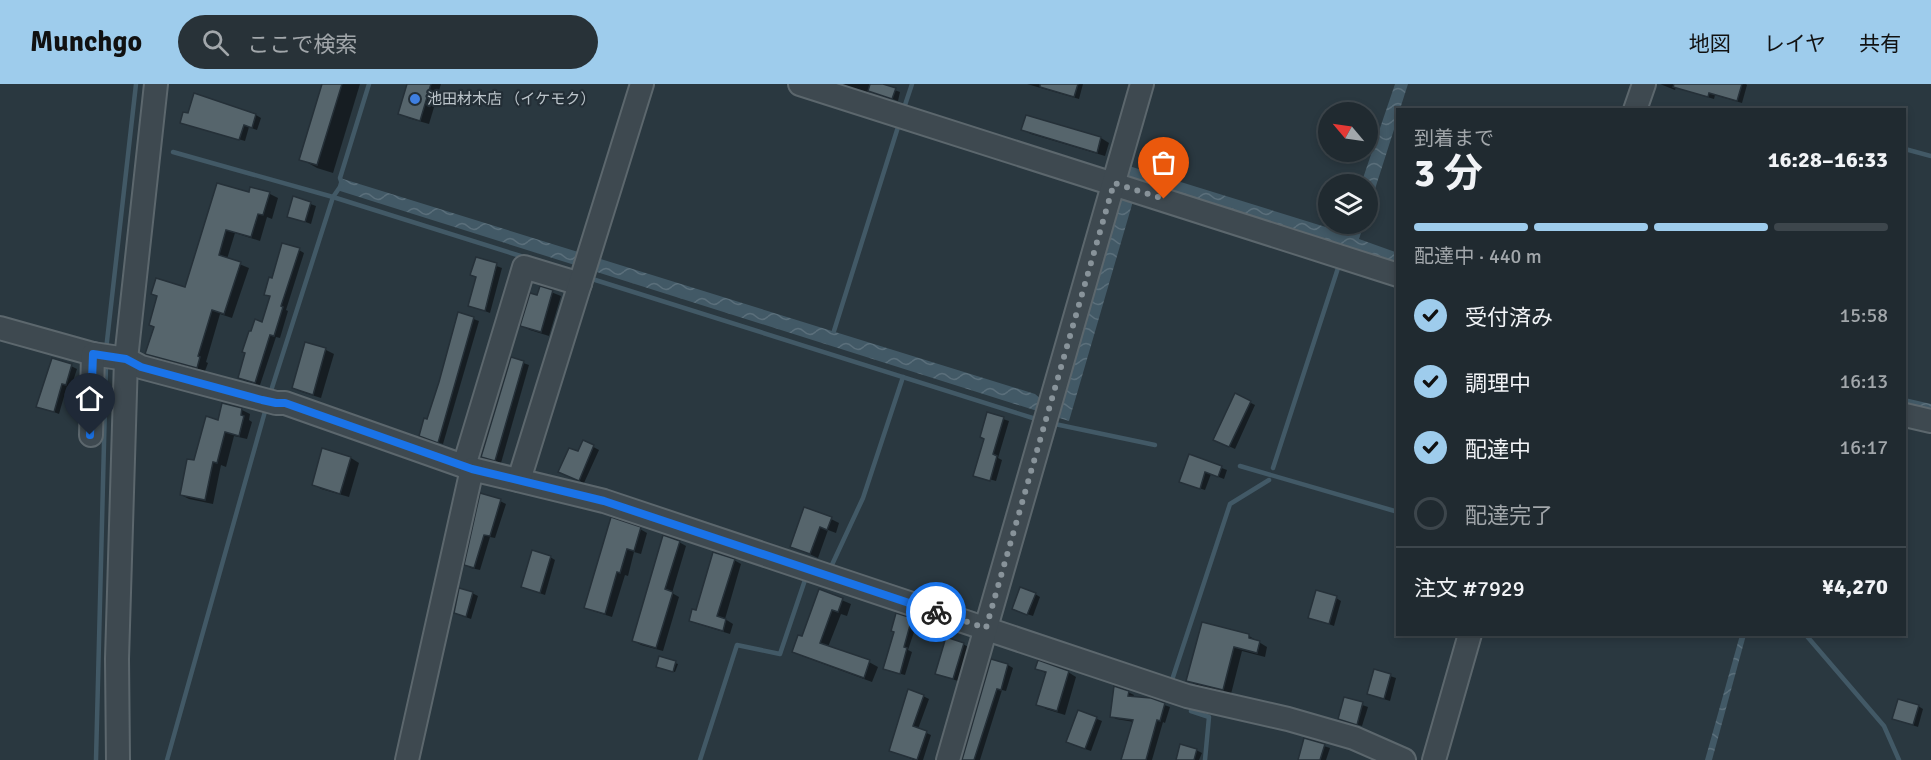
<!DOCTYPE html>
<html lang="ja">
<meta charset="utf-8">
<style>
body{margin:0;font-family:Signika,"Noto Sans JP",sans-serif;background:#283238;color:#f1f3f6;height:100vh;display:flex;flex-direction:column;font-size:22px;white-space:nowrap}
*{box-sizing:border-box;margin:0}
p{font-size:20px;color:#a2a7ab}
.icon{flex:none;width:33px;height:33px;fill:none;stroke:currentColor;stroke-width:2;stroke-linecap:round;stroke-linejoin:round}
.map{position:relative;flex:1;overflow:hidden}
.details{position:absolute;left:1396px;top:24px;width:510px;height:528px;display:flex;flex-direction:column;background:#202a30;border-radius:0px;box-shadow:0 3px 9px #0003,0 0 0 2px #3d464c}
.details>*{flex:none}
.needle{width:39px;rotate:299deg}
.buttons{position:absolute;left:1318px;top:18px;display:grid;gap:12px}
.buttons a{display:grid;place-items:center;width:60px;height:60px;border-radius:50%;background:#202a30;box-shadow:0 3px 9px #0003,0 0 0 2px #3d464c;font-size:30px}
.pin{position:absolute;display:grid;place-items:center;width:51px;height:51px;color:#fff;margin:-62px -26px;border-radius:50% 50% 50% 0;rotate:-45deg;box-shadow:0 0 6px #0007}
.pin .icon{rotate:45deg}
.courier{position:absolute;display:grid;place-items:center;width:60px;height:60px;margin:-30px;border:4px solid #1a73e8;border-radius:50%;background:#fff;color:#222;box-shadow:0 2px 8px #0007}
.headline em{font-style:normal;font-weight:700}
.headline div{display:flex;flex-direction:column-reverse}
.headline{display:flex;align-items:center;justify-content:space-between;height:102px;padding:0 18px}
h1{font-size:39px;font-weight:700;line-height:45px}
.bar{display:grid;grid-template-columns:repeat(4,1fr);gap:9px 6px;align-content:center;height:72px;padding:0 18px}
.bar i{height:8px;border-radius:4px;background:#3d464c}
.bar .selected{background:#9eccec}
.bar p{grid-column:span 4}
.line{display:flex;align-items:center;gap:15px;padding:0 18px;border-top:2px solid #3d464c}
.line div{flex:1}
ol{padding:0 18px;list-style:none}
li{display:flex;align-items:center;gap:18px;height:66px}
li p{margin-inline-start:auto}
li .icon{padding:6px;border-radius:50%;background:#9eccec;color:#111;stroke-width:4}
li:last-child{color:#a2a7ab}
li i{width:33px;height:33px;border:3px solid #3d464c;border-radius:50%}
header{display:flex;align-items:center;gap:36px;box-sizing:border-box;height:84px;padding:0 30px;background:#9eccec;color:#111}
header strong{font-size:28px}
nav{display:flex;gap:33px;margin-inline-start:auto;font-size:21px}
.search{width:420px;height:54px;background:#283238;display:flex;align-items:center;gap:15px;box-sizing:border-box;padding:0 21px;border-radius:33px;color:#a2a7ab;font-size:22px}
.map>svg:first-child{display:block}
</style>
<header>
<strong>Munchgo</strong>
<div class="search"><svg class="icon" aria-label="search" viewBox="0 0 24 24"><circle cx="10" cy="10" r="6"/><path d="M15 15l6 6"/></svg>ここで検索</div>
<nav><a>地図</a><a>レイヤ</a><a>共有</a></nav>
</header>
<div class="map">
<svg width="1931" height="676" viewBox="0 0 1931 676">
<defs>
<pattern id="water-waves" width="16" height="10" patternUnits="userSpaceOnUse" patternTransform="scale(1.5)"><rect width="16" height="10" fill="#425966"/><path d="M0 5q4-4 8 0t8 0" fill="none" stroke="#5b6f7b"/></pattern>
</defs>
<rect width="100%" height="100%" fill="#2a3840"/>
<!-- water -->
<g fill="url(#water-waves)">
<path d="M1395 0H1408L1400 25 1398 26V33L1368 127V100H1361Z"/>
<path d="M1129 82 1345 149 1349 140H1364L1359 155 1398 169V183L1138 100 1069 337 337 106 340 94 1035 310 1047 320 1061 323Z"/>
<path d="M1905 314 1931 320V326L1905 320Z"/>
<path d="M1740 551H1746L1712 676H1705Z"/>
</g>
<!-- shadow -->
<g fill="#0007">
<path d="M324 0H360L333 89 317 84 301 75Z"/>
<path d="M409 0H441L429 40 408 34 400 29Z"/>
<path d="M840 0H878L900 8 898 17 870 7V9Z"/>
<path d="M1027 0H1083L1079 15Z"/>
<path d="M1660 0H1677L1675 6Z"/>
<path d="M1697 0H1746L1747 1 1742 19 1715 11 1714 15 1700 11 1695 8Z"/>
<path d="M256 31 261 34 257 46 249 43 245 57 181 38Z"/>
<path d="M1027 33 1101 54 1109 59 1105 72 1031 50 1023 46Z"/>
<path d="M251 104 270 110 278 114 272 135 267 133 260 157 235 149 227 175 249 184 232 234 220 230 206 278 208 279 205 287 155 274 147 269 186 205 250 110Z"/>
<path d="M294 114 316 122 311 140 289 132Z"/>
<path d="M299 166 304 169 286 226 288 227 280 254 276 253 260 301 245 297 240 294 263 239 271 213 266 210 273 196Z"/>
<path d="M477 175 502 184 490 229 469 221 478 193Z"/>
<path d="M541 204 561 212 549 252 530 246 522 242 538 213Z"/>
<path d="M459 230 479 237 443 360 426 354 428 337Z"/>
<path d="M306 260 326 266 334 270 321 314 302 308 293 304Z"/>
<path d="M512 275 529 281 501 379 483 373Z"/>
<path d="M71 282 77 285 71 303 67 302 59 330 38 322Z"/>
<path d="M1235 311 1255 321 1235 365 1220 358Z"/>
<path d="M223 321 242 326 250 330 249 336 252 338 247 355 234 352 226 383 221 381 213 420 189 415 181 411 195 378 219 337Z"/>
<path d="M988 330 1009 337 998 374 1002 376 996 397 978 392 985 355Z"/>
<path d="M584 358 599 366 584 399 565 390Z"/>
<path d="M1190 372 1227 386 1224 395 1211 390 1205 406 1186 400Z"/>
<path d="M351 374 359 379 349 413 321 405 313 400Z"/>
<path d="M500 417 506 420 495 454 490 453 480 486 471 484 466 481Z"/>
<path d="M831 435 839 439 836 449 828 446 818 474 792 462Z"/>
<path d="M640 445 647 449 641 470 634 468 628 492 625 491 612 533 593 527 586 523Z"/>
<path d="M679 458 686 462 672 509 679 513 663 567 641 561 634 557Z"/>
<path d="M550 473 555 476 545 511 522 503Z"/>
<path d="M734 476 741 480 725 535 733 540 730 550 698 540 690 536Z"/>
<path d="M820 507 851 520 847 532 841 530 828 563 869 578 878 583 872 598 802 572 794 568 803 554Z"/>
<path d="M472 509 478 512 471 535 455 529Z"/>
<path d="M1035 510 1040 513 1033 532 1018 527Z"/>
<path d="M1336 514 1341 517 1334 542 1310 533Z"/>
<path d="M911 536 917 539 908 566 912 568 905 591 890 587Z"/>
<path d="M1249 552 1267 563 1265 573 1242 567 1231 610 1196 601 1188 596Z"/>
<path d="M963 560 968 563 958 597 942 592Z"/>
<path d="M660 574 678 580 675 588 659 583Z"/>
<path d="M1008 581 1013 584 1006 607 1002 606 980 676H964Z"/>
<path d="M1037 584 1068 588 1076 593 1065 631 1046 625 1038 620 1047 590Z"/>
<path d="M1375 587 1396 594 1390 617 1374 612Z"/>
<path d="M1128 608 1134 611 1133 614 1150 616 1170 623 1165 639 1163 638 1152 676H1122L1134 638 1116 635 1111 632Z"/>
<path d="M923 612 929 615 918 645 931 651 923 676H914L891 667Z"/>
<path d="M1345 615 1368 623 1362 642 1340 635Z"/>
<path d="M1918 622 1923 625 1918 643 1894 635Z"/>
<path d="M1079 628 1102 637 1091 667 1073 661Z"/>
<path d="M1305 656 1330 664 1326 676H1299Z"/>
<path d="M1196 666 1202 669 1199 676H1177Z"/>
</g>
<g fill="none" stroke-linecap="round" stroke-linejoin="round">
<!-- stream -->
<g stroke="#425966" stroke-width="4.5">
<path d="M904 24 912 0"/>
<path d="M1905 65 1931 72"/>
<path d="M173 68 333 113 527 174"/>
<path d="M589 194 1039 336"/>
<path d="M834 247 898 43"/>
<path d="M106 266 136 0"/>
<path d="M270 310 333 113 342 100 340 94 369 0"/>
<path d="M1050 339 1155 361"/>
<path d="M1240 382 1398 428"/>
<path d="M1273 384 1339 181"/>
<path d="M830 485 863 414 903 293"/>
<path d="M1805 550 1884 642 1899 676"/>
<path d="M1172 596 1230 420 1269 396"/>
<path d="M1191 627 1209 633 1205 676"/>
<path d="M96 676 106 280"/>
<path d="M167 676 266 324"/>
<path d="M700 676 737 561 780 570 805 496"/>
</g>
</g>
<!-- building -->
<g fill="#56656c" stroke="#253038" stroke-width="1.5">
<path d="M322 0H342L317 81 299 76Z"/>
<path d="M407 0H431L420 37 398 30Z"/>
<path d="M870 0H883L896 4 892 15 868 7Z"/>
<path d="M1040 0H1078L1074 13 1040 3Z"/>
<path d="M1674 0H1742L1737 17 1709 9 1708 13 1673 3Z"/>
<path d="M194 9 256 30 252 44 244 41 239 56 180 39 183 28 188 29Z"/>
<path d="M1026 31 1101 53 1097 69 1021 46Z"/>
<path d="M217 99 249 108 250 103 270 108 263 131 258 130 251 153 226 146 219 171 241 178 224 230 212 226 198 272 200 273 197 284 145 270 154 243 149 241 157 212 151 210 156 194 185 203Z"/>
<path d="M293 112 311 118 305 138 287 133Z"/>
<path d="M282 159 300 164 281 222 283 223 274 252 270 251 255 299 238 294 245 269 242 268 249 247H251L255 235 262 238 270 212 264 211 269 193 272 194Z"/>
<path d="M476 173 497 179 485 227 468 222 476 193 470 191Z"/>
<path d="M540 202 553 206 541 248 520 242 530 209 537 211Z"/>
<path d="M458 228 474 233 438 359 419 352 424 334 427 335 439 298Z"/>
<path d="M305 258 326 264 313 311 292 304Z"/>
<path d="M511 273 524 277 495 377 481 373Z"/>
<path d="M52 274 72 280 66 301 62 300 54 328 36 323Z"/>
<path d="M1235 309 1251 317 1229 363 1213 356Z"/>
<path d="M222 319 242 324 241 331 244 332 239 352 225 348 217 379 213 378 205 416 180 411 187 375 194 376 206 332 218 336Z"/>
<path d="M987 328 1004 333 993 370 997 372 990 397 973 392 984 355 980 353Z"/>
<path d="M583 356 594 361 579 397 558 388 569 364 578 367Z"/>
<path d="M322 364 351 373 340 410 312 401Z"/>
<path d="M1189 370 1222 382 1218 393 1205 388 1200 405 1179 398Z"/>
<path d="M480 409 501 415 490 452 484 451 474 484 464 481Z"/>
<path d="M804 423 832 433 827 446 820 443 810 470 790 463Z"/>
<path d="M611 433 641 443 634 467 627 465 620 489 617 488 605 530 584 524Z"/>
<path d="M663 451 680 457 665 505 673 508 656 564 632 557Z"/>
<path d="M532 466 551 472 540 509 521 503Z"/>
<path d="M713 468 735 475 717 532 726 535 723 547 689 537 692 525 696 526Z"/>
<path d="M1020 503 1036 509 1027 531 1012 525Z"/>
<path d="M459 504 473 508 466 533 454 529Z"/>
<path d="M819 505 843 514 838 528 832 526 820 559 870 576 864 594 792 568 798 551 802 552Z"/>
<path d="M1316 506 1337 512 1329 540 1308 534Z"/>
<path d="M896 529 912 534 904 563 907 564 900 590 883 585 894 548 891 547Z"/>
<path d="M1202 538 1249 550V554L1260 557 1257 569 1234 563 1223 606 1186 597Z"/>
<path d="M946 553 964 559 953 595 935 590Z"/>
<path d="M659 572 676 577 673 588 656 583Z"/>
<path d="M991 575 1008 580 1001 606 997 605 974 676H962Z"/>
<path d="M1038 576 1069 587 1057 627 1036 621 1046 588 1035 585Z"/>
<path d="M1374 585 1391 590 1384 615 1367 610Z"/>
<path d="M1114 602 1129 607 1128 612 1151 614 1165 619 1160 637 1157 636 1146 676H1121L1133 636 1110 633Z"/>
<path d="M908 605 924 611 913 642 927 647 917 676 889 667Z"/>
<path d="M1344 613 1363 618 1357 641 1338 635Z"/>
<path d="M1898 615 1919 621 1913 641 1892 635Z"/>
<path d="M1078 626 1097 633 1085 665 1066 658Z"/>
<path d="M1304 654 1325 660 1320 676H1298Z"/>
<path d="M1180 660 1197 665 1194 676H1176Z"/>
</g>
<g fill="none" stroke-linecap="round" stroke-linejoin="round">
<defs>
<g id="minor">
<path d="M800 0 1398 191"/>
<path d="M1635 26 1644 0"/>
<path d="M0 244 93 270 126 275 141 283 276 319H285L472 385 604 417 1187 612 1288 635 1354 654 1404 676"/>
<path d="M1905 331 1931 337"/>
<path d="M91 351 93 270"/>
<path d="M464 382 524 183 580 200"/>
<path d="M519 396 642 0"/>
<path d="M118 676 117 575 126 275 156 0"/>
<path d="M407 676 472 385"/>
<path d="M948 676 1142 0"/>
<path d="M1434 676 1470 550"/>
</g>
</defs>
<!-- minor casing -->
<use href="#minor" stroke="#5c676d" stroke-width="26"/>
<!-- minor -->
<use href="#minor" stroke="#3e4950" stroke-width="22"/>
</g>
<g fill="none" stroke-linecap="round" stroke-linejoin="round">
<!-- done -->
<path stroke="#88939a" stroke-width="6" stroke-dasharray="0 10.8" d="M936 528 986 544 1114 99 1164 115"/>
<!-- route -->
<path stroke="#1a73e8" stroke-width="8" d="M90 351 93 270 126 275 141 283 262 316 276 319H285L472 385 604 417 936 528"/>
</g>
<!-- markers -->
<circle fill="#3f7fe0" stroke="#232e36" stroke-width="2" cx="415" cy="15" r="6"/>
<g text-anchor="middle" stroke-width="4.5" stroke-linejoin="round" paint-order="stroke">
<!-- poi labels -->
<g font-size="15" fill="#bbc4ca" stroke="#232e36" text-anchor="start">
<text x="427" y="20">池田材木店 （イケモク）</text>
</g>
</g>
</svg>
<div class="buttons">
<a><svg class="needle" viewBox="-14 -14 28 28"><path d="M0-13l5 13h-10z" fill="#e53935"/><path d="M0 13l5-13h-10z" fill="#a2a7ab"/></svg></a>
<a><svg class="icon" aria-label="layers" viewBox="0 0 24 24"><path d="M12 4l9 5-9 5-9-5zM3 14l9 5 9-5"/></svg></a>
</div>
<div class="pin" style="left:1164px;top:115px;background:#ea580c"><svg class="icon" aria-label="bag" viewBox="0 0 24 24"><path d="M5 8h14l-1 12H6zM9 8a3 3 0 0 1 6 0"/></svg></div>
<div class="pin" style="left:90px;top:351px;background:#1f2937"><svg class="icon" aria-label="home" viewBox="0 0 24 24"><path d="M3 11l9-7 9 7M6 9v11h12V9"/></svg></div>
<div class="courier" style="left:936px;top:528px"><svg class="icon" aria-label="bike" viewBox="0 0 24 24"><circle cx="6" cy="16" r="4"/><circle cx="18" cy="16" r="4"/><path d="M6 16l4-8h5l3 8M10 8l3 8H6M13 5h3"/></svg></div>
<section class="details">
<div class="headline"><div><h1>3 分</h1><p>到着まで</p></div><em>16:28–16:33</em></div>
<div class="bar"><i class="selected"></i><i class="selected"></i><i class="selected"></i><i></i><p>配達中 · 440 m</p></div>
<ol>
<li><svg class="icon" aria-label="check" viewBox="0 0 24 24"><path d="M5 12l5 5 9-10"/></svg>受付済み<p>15:58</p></li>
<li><svg class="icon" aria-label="check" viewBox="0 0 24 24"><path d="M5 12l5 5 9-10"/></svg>調理中<p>16:13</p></li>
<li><svg class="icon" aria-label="check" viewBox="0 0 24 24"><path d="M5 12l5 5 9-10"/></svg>配達中<p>16:17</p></li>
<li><i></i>配達完了</li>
</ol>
<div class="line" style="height:78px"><div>注文 #7929</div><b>¥4,270</b></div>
</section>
</div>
